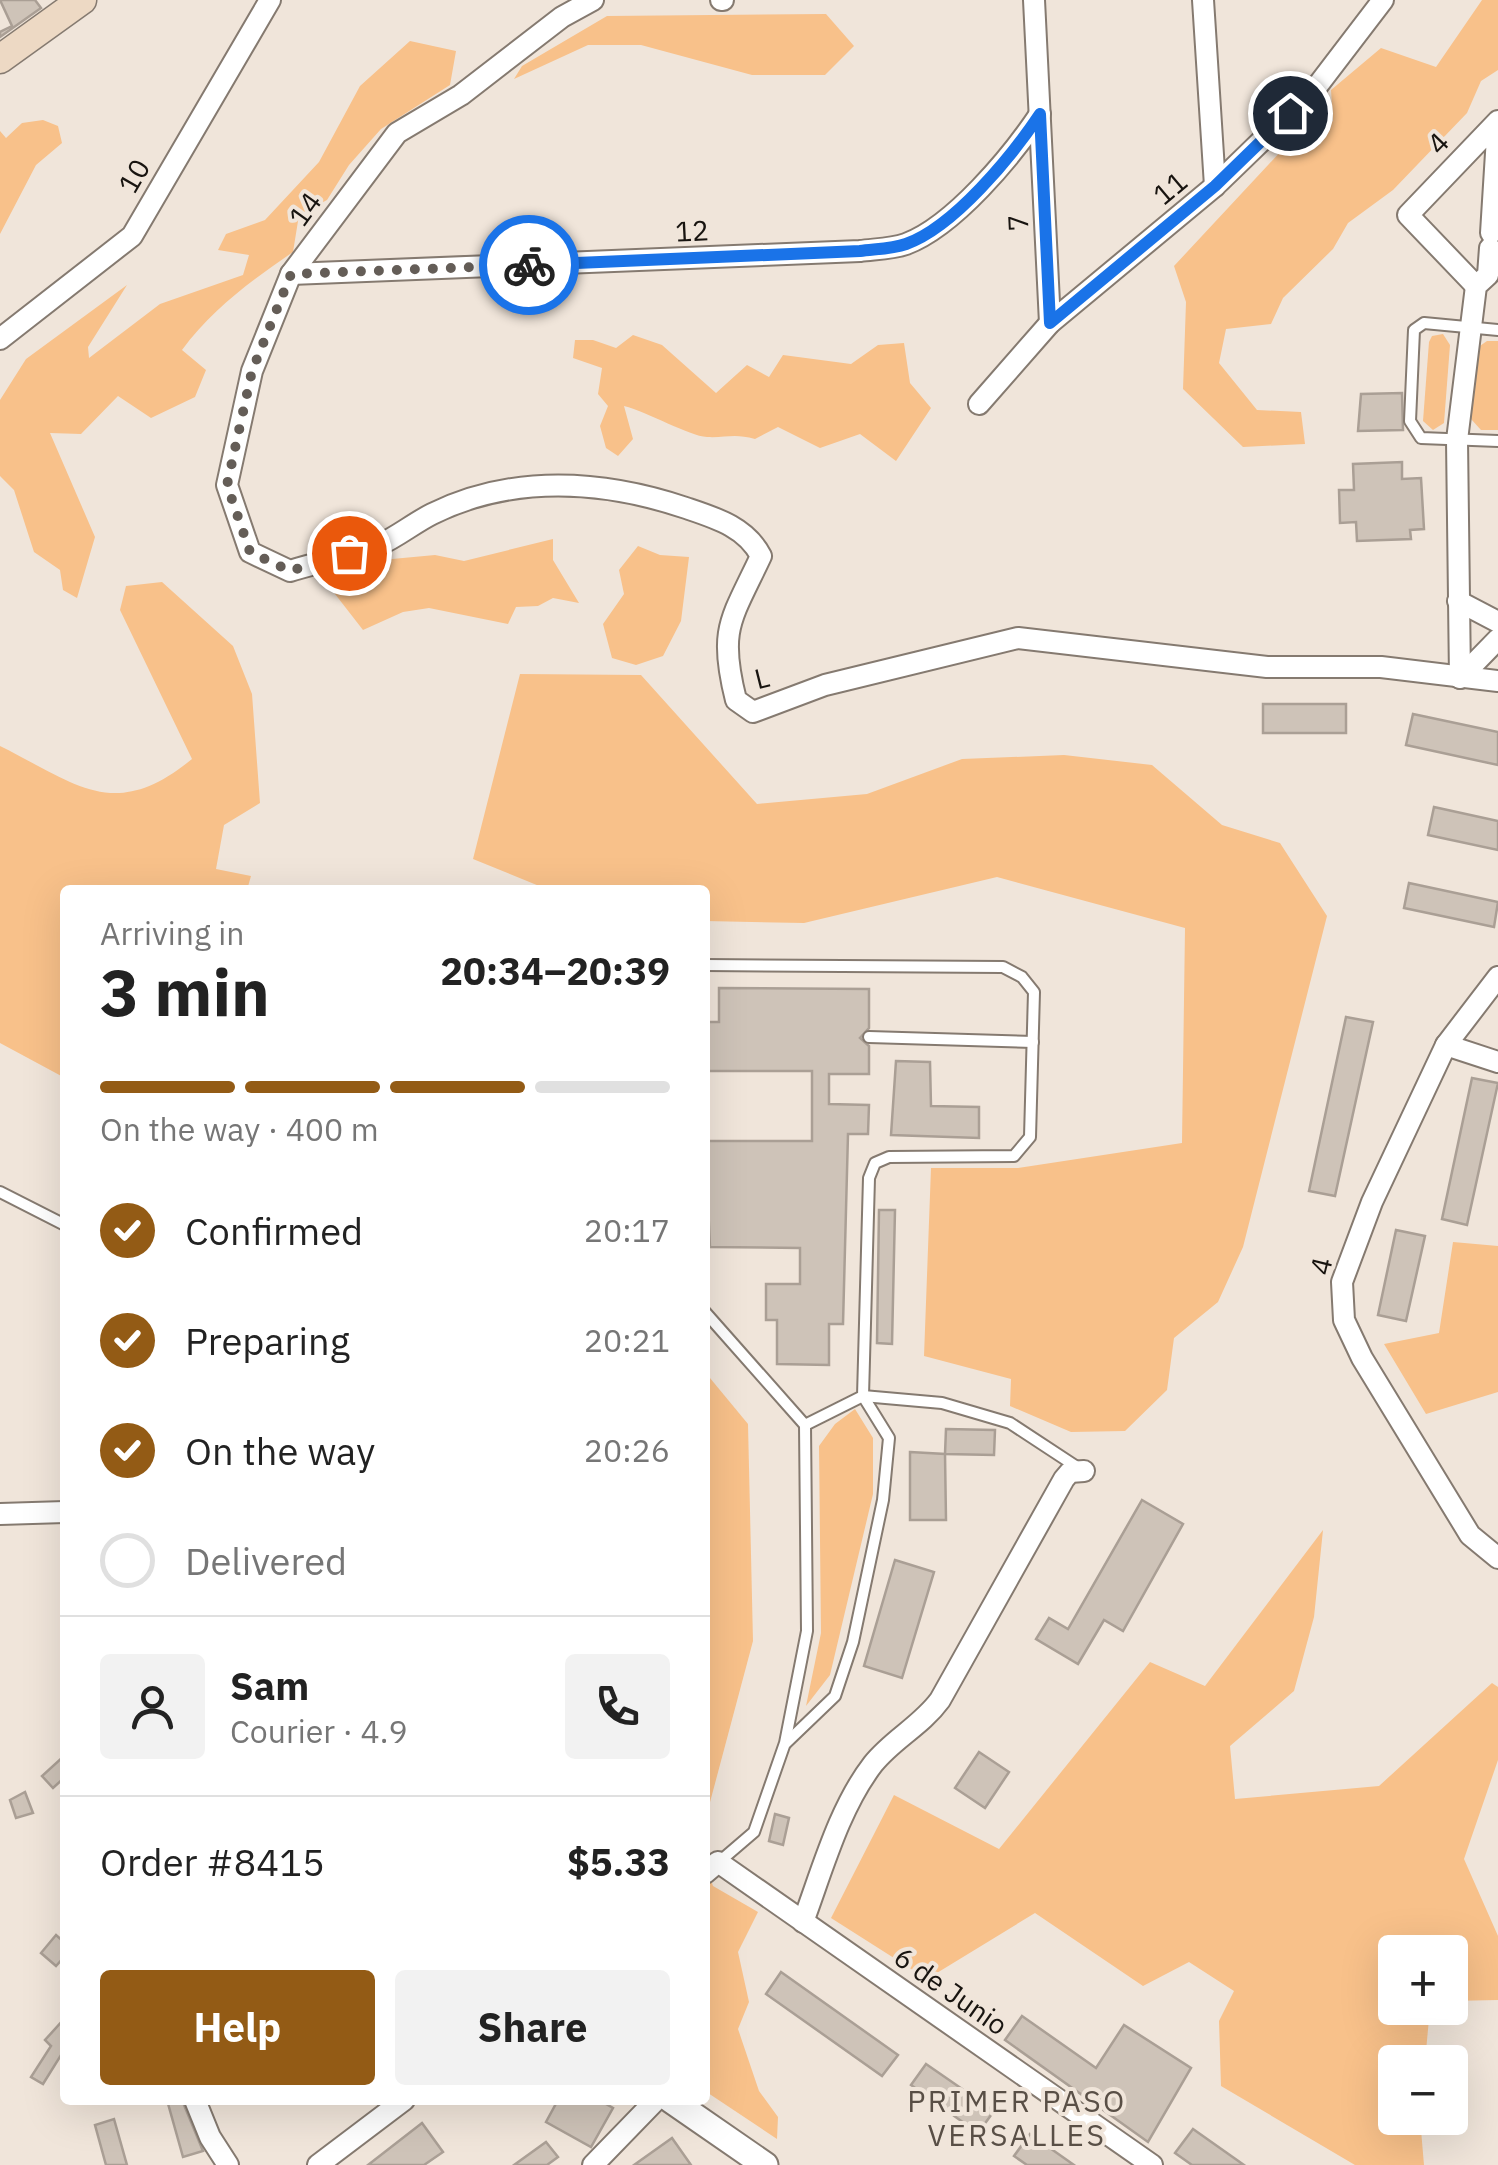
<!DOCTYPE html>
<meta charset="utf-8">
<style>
body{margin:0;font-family:"IBM Plex Sans",sans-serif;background:#f2f2f2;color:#222;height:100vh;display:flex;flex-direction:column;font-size:38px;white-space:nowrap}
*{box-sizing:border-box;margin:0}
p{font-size:32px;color:#767676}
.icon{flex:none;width:55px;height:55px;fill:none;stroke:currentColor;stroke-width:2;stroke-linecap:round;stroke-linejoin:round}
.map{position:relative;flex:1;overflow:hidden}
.sheet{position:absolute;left:60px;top:885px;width:650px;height:1220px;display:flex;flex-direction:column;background:#fff;border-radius:10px;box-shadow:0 10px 40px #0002}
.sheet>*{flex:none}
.buttons{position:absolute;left:1378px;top:1935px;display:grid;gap:20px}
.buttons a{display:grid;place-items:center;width:90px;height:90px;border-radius:10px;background:#fff;box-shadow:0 10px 40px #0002;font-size:50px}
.pin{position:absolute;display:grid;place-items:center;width:85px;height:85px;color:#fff;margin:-42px;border:5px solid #fff;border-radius:50%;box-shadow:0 2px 10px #0007}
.courier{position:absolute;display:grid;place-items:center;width:100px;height:100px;margin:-50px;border:8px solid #1a73e8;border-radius:50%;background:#fff;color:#222;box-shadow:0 2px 12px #0007}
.headline em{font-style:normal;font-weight:700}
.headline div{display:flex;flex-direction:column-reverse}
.headline{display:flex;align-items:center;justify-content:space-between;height:170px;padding:0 40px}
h1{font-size:65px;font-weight:700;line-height:75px}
.bar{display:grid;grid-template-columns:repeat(4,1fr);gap:15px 10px;align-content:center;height:120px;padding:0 40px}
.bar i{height:12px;border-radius:8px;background:#e0e0e0}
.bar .selected{background:#935b15}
.bar p{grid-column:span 4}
.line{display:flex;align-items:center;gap:25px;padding:0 40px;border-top:2px solid #e0e0e0}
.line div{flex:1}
.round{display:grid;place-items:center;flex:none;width:105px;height:105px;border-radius:10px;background:#f2f2f2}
ol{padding:0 40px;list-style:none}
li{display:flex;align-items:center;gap:30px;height:110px}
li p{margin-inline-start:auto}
li .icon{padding:10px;border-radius:50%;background:#935b15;color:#fff;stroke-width:4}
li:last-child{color:#767676}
li i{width:55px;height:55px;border:5px solid #e0e0e0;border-radius:50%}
.primary-button{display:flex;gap:20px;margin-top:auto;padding:20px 40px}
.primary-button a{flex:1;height:115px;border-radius:10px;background:#935b15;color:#fff;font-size:40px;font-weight:700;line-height:115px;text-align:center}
.primary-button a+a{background:#f2f2f2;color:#222}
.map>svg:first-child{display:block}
</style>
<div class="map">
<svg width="1498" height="2165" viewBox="0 0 1498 2165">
<rect width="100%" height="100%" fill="#f0e5da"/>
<!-- green -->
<g fill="#f8c18a">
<path d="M1482 0H1498V70L1481 81 1467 113 1393 190 1348 223 1333 249 1283 298 1271 324 1226 329 1219 363 1257 410 1301 412 1305 444 1243 447 1183 389 1186 302 1174 266 1297 134 1333 121 1331 90 1381 48 1436 67Z"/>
<path d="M826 14 854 46 825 75H752L641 45H588L514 79 522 66 607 16Z"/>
<path d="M410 41 456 51 450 85 381 129 349 165 327 200 299 215 293 252C252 280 212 309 182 350L206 370 195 397 151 418 118 396 81 434 50 433 95 537 77 598 63 590 60 570 34 552 14 490 0 476V400L26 359 127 285 88 347 89 358 160 304 243 275 249 255 218 250 226 234 265 220 319 162 360 86Z"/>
<path d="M43 120 58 126 62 143 36 165 0 234V131L6 138 22 123Z"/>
<path d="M1443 334 1450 345 1444 423 1433 430 1423 421 1429 342 1432 336Z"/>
<path d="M633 335 662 345 716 393 747 365 769 377 783 355 851 364 878 345 904 343 910 383 931 408 896 461 860 434 820 448 778 427 755 439C734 433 726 438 707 437 689 436 648 412 624 406L633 439 618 456 606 448 600 426 608 406 598 394 602 368 573 358 575 340H593L616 348Z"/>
<path d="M1487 341H1498V430H1481L1471 419 1477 348Z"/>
<path d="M553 539V560L579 603 553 598 538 606 516 607 508 624 429 608 403 612 363 630 328 585 360 562 435 555 464 561Z"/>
<path d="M638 546 660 555 689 557 681 621 663 656 636 665 612 658 603 624 624 594 619 570Z"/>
<path d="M162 582 233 646 252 694 260 803 224 825 216 869 251 876 247 890H65V1078L0 1043V746C77 784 114 823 192 759L120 610 126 586Z"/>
<path d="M520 674 641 675 757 804 867 794 962 759 1064 755 1152 765 1222 825 1280 843 1327 916 1243 1247 1218 1302 1174 1338 1167 1390 1125 1431 1071 1432 1010 1406 1011 1379 924 1356 931 1168H1018L1182 1143 1185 928 997 877 804 923 705 921V890H549L473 859Z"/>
<path d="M1453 1242 1498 1246V1392L1426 1414 1384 1344 1439 1333Z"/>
<path d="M705 1372 748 1424 753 1641 705 1821Z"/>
<path d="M855 1409 873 1438V1494L830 1675 806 1706 821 1633 819 1446 835 1424Z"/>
<path d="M1323 1530 1314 1617 1294 1691 1230 1746 1235 1799 1379 1786 1492 1683 1498 1687V1760L1464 1859 1498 1936V2000L1450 2001V1952H1395V2008H1430L1425 2062H1395V2118H1420L1424 2165H1355L1221 2086 1219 2021 1234 1991 1189 1962 1143 1986 1035 1913 927 1979 831 1918 894 1795 999 1849 1150 1662 1205 1686Z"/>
<path d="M705 1863 713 1886 758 1912 738 1952 749 2002 738 2029 759 2091 778 2117 777 2139 705 2091Z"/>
</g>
<!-- building -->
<g fill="#cec3b8" stroke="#aa9f95" stroke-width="2.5">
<path d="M0 0H35L41 8 0 37V32L12 26Z"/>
<path d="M1402 393 1403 430 1358 431 1361 394Z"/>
<path d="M1402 462V479L1421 478 1424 529 1410 530 1411 539 1357 541 1356 522 1340 523 1339 490H1354L1353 464Z"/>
<rect x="1263" y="704" width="83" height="29"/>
<path d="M1413 714 1498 732V765L1406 745Z"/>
<path d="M1434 807 1498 821V850L1428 835Z"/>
<path d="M1409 883 1498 902 1494 927 1404 908Z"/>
<path d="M719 988 869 989V1028L860 1038 869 1046V1074H829V1104L869 1105 868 1134H848L843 1324H829V1365L777 1364V1320H766V1284H800V1248L710 1247 705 1141H812V1071H705V1022H719Z"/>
<path d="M1346 1017 1373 1022 1335 1196 1309 1191Z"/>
<path d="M896 1061 930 1062 931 1106 979 1107V1138L891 1135Z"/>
<path d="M1472 1078 1498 1083 1467 1225 1442 1219Z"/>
<path d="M879 1210H895L892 1344 877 1343Z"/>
<path d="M1396 1230 1425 1236 1406 1321 1378 1315Z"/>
<path d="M946 1429 995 1430 994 1455 945 1454Z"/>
<path d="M910 1452 945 1454 946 1520H910Z"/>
<path d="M1142 1500 1183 1524 1123 1631 1104 1620 1078 1664 1036 1639 1049 1618 1068 1629Z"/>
<path d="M895 1560 934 1572 902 1678 864 1666Z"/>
<path d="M979 1752 1009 1772 985 1808 955 1788Z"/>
<path d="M65 1755V1777L53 1788 42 1776Z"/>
<path d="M25 1792 33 1813 16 1818 10 1800Z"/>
<path d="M775 1814 789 1818 783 1845 769 1841Z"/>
<path d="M56 1935 65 1943V1956L56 1966 41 1953Z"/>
<path d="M781 1972 898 2055 882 2076 766 1994Z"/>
<path d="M1022 2016 1096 2068 1124 2025 1191 2068 1148 2142 1005 2040Z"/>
<path d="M65 2018V2058L61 2055 43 2084 31 2077 51 2046 45 2040Z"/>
<path d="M926 2064 994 2111 978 2133 911 2085Z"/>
<path d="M167 2100H182L203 2151 183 2157Z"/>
<path d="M558 2100H599L613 2108 591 2147 546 2122Z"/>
<path d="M114 2119 127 2165H106L95 2125Z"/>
<path d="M422 2123 443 2152 424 2165H368Z"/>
<path d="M1193 2129 1244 2165H1192L1175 2153Z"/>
<path d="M1030 2134 1074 2165H1027L1014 2156Z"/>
<path d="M672 2138 691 2165H634Z"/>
<path d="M546 2142 558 2157 547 2165H514Z"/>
</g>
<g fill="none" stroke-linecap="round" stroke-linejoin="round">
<defs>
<g id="service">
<path d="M1498 330 1424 323 1414 330 1410 421 1421 438 1498 441"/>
<path d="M705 965 1003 967 1022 977 1034 992 1030 1137 1014 1156 889 1157 875 1163 869 1178 863 1396 805 1425"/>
<path d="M869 1037 1033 1042"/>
<path d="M0 1192 65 1225"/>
<path d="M705 1312 805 1425 807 1631 785 1743 754 1832 719 1862"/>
<path d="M863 1396 942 1403 1010 1423 1080 1469"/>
<path d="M786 1743 835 1696 853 1642 883 1500 889 1438 863 1396"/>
</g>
<g id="minor">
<path d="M593 0 562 17 461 95 397 133 291 274 252 371 227 485 250 552 290 571C319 562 351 556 379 545 397 537 414 523 432 514 513 474 603 480 686 508 716 518 746 527 761 556 731 620 718 629 736 700L753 712 825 685 1018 638 1267 667H1381L1498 681"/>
<path d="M721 0H723"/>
<path d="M1034 0 1050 323"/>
<path d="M1203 0 1215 186"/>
<path d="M291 274 860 251C875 249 892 249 906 244 954 226 1012 156 1040 114"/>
<path d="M1476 286 1408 215 1498 121 1491 233"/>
<path d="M0 339 132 236 270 0"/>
<path d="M979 404 1050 323 1215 186 1315 89 1383 0"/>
<path d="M1458 601 1498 622"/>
<path d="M1460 678 1457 440 1476 286 1488 275 1490 248"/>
<path d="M1460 678 1498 639"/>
<path d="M1498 977 1446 1045 1372 1202 1342 1282 1344 1320 1362 1358 1470 1535 1498 1558"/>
<path d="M1446 1045 1498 1062"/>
<path d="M0 1514 65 1512"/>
<path d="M705 1873 718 1862 1152 2165"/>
<path d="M803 1922C822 1871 839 1808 873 1764 893 1739 921 1726 940 1700L1064 1479 1070 1472 1084 1471"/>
<path d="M195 2100 210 2137 228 2165"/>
<path d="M318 2165 404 2100"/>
<path d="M593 2165 656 2100"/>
</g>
<path id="tertiary" d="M671 2100 765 2165"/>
<path id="secondary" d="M0 59 82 0"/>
</defs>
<!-- service casing -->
<use href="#service" stroke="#857a70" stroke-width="14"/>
<!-- minor casing -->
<use href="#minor" stroke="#857a70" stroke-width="24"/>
<!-- tertiary casing -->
<use href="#tertiary" stroke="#857a70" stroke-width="29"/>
<!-- secondary casing -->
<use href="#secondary" stroke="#857a70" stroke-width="31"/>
<!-- service -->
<use href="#service" stroke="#fff" stroke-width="10"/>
<!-- minor -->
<use href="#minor" stroke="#fff" stroke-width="20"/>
<!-- tertiary -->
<use href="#tertiary" stroke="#fff" stroke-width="25"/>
<!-- secondary -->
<use href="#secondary" stroke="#edd9c4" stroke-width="28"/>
</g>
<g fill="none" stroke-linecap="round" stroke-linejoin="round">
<!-- done -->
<path stroke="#645d57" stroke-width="10" stroke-dasharray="0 18" d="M349 553 290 571 250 552 227 485 252 371 291 274 529 265"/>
<!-- route -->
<path stroke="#1a73e8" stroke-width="12" d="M529 265 860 251C874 249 892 249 906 244 954 227 1012 156 1040 114L1050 323 1215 186 1290 113"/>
</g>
<g text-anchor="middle" stroke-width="8" stroke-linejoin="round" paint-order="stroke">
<!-- street labels -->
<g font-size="28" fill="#181410" stroke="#f0e5da">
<text transform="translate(1438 143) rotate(-46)" y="10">4</text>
<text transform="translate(134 176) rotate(-60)" y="10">10</text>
<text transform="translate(1170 188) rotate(-40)" y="10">11</text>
<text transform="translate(305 209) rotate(-54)" y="10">14</text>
<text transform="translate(1018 223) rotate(-93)" y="10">7</text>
<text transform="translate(692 231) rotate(-3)" y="10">12</text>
<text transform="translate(762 678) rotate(-14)" y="10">L</text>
<text transform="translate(1321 1266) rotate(-76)" y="10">4</text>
<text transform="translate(951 1991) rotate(35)" y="10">6 de Junio</text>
</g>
<!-- neighbourhood labels -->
<g font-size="30" letter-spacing="2.5" fill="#594f46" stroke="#f0e5da">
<text x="1017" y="2112">PRIMER PASO<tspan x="1017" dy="34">VERSALLES</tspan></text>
</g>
</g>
</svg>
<div class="buttons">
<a>+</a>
<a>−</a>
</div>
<div class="pin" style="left:349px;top:553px;background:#ea580c"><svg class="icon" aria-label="bag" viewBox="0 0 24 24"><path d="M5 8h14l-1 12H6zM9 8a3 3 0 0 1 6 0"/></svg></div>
<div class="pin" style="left:1290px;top:113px;background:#1f2937"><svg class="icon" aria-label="home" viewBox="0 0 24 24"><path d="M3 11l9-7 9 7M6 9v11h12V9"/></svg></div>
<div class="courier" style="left:529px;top:265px"><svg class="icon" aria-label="bike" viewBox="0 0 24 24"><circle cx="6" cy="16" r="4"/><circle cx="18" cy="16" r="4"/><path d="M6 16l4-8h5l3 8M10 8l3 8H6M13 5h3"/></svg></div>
<section class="sheet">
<div class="headline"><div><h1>3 min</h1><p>Arriving in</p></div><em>20:34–20:39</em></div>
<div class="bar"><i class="selected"></i><i class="selected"></i><i class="selected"></i><i></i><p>On the way · 400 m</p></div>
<ol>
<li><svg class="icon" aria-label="check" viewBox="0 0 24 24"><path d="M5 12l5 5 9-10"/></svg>Confirmed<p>20:17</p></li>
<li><svg class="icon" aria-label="check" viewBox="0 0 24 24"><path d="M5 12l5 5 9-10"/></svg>Preparing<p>20:21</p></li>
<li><svg class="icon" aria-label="check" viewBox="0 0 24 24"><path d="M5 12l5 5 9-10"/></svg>On the way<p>20:26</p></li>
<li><i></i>Delivered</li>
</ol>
<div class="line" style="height:180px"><a class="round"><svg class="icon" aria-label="person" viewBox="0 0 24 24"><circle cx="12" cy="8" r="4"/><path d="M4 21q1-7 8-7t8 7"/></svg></a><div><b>Sam</b><p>Courier · 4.9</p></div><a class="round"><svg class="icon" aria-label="phone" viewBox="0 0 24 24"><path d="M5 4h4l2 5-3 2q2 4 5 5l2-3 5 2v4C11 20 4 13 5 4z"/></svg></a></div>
<div class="line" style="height:130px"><div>Order #8415</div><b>$5.33</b></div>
<div class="primary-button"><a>Help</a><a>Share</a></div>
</section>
</div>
